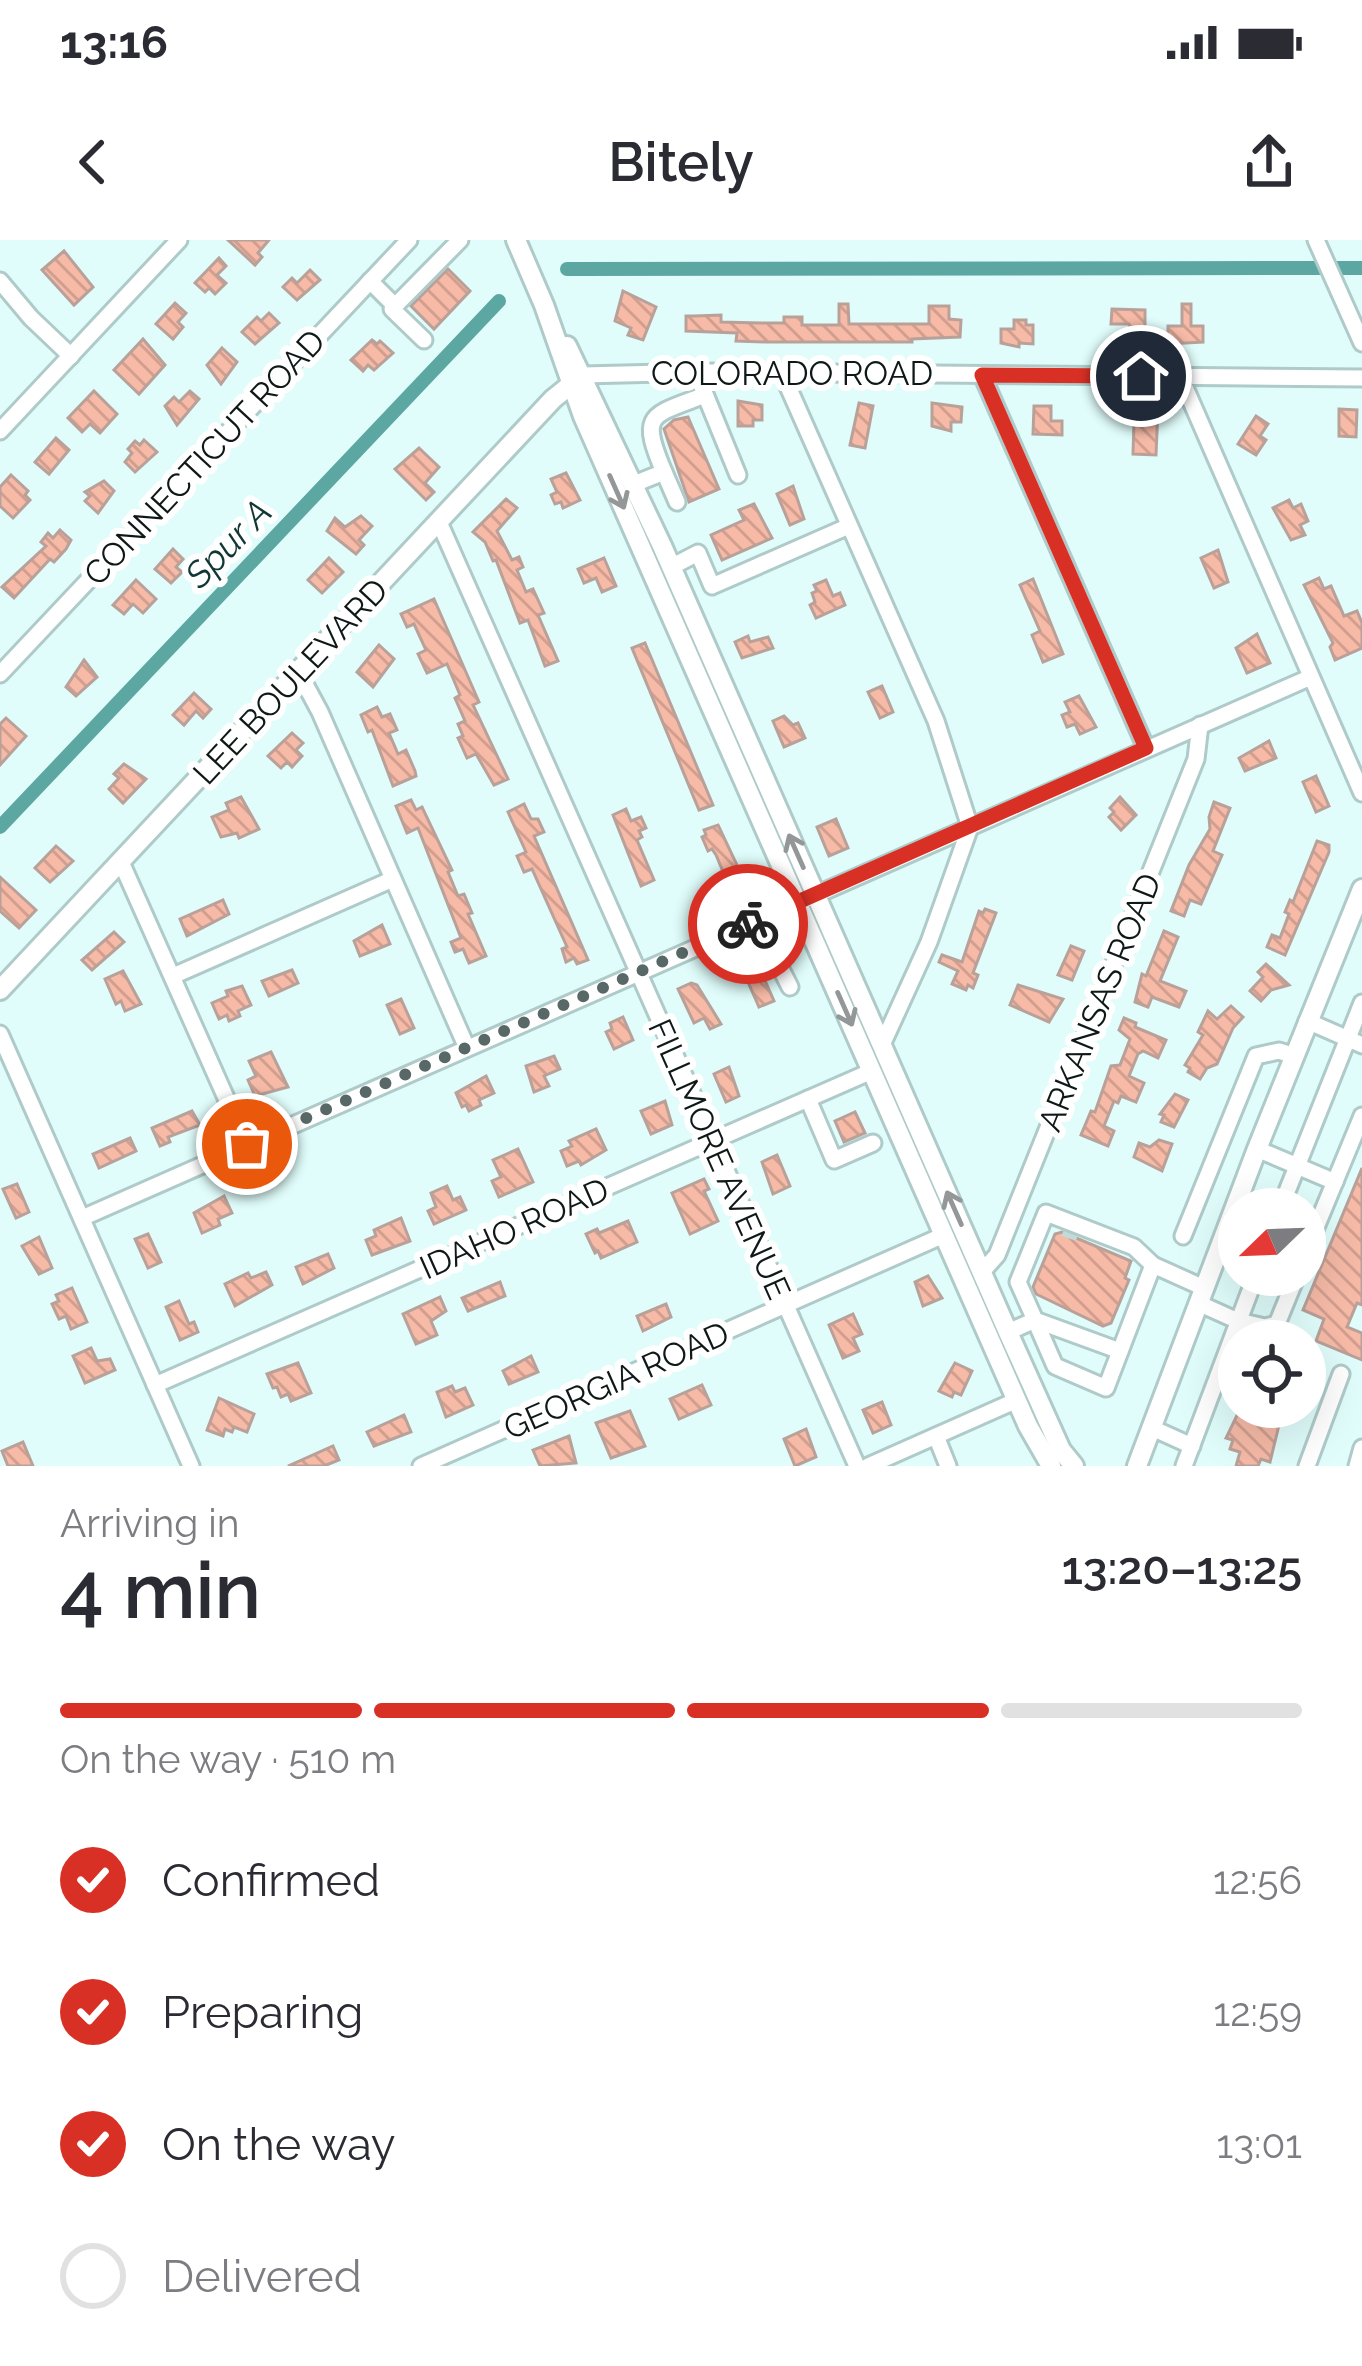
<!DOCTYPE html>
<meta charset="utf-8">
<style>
body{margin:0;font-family:Raleway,sans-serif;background:#f2f2f3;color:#2b2b33;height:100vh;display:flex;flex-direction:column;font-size:45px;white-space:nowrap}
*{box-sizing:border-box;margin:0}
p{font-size:39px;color:#7c7c81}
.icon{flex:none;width:66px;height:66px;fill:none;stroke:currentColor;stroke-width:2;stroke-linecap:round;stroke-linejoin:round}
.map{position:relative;height:1226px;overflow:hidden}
.sheet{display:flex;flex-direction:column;background:#fff;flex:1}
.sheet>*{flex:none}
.needle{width:78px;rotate:247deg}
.controls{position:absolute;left:1218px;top:948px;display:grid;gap:24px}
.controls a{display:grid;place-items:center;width:108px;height:108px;border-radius:50%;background:#fff;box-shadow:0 12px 48px #0002;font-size:60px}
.pin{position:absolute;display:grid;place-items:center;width:102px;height:102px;color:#fff;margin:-51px;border:6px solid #fff;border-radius:50%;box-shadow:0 3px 12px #0007}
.courier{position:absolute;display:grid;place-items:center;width:120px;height:120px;margin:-60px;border:9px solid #d93025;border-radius:50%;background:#fff;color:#222;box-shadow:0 3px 15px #0007}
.head em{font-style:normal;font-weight:600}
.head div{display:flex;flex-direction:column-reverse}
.head{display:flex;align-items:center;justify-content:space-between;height:204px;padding:0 60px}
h1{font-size:78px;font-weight:600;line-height:90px}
.bar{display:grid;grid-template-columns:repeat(4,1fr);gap:18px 12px;align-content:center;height:144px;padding:0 60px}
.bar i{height:15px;border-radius:9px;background:#e1e1e2}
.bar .on{background:#d93025}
.bar p{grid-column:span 4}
ol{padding:0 60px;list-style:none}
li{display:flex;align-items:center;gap:36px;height:132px}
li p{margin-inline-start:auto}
li .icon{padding:12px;border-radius:50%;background:#d93025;color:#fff;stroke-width:4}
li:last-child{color:#7c7c81}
li i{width:66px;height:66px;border:6px solid #e1e1e2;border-radius:50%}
.status{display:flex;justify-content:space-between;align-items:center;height:84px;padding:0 60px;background:#fff;direction:ltr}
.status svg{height:33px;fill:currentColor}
header{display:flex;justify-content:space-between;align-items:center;height:156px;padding:0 60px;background:#fff;font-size:54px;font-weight:600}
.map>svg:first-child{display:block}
</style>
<div class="status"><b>13:16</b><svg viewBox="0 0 49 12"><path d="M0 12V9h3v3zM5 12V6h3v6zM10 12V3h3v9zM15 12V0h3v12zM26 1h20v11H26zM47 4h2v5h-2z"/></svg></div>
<header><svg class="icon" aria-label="back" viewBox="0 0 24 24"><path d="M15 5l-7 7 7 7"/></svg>Bitely<svg class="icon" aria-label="share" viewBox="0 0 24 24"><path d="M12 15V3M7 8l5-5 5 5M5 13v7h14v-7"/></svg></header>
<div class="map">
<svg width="1362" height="1226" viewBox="0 0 1362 1226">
<defs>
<pattern id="building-back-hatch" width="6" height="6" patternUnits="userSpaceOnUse" patternTransform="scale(3)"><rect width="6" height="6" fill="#f6baa7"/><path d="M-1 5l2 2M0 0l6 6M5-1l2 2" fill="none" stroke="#d29f8f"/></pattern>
</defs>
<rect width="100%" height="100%" fill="#e0fdfb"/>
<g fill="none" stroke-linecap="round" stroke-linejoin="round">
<!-- canal -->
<g stroke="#5da7a3" stroke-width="14">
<path d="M567 29 1362 28"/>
<path d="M0 587 499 61"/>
</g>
</g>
<!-- building -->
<g fill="url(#building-back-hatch)" stroke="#b9a19a" stroke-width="3">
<path d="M228 0H269L258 13 262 17 255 25Z"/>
<path d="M64 11 93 47 74 65 42 30Z"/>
<path d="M219 18 226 26 217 35 226 43 215 54 209 48 205 52 195 43Z"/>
<path d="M448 29 470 51 434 89 411 66Z"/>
<path d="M310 30 320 40 297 60 283 47 292 38 297 43Z"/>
<path d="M623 51 656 67 643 100 628 95 631 88 615 81Z"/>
<path d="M175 63 186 73 178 82 183 87 173 99 156 84Z"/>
<path d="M839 64H848L849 84H929V66H949V79L961 80 960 97 912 99V102H766L736 101 737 93 686 91V76H694L721 75V82L761 83H784V77H802V85H839Z"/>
<path d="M1182 64H1191V86H1203V102L1168 104V86H1182Z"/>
<path d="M1112 69 1145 70V91H1132L1129 84H1111Z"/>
<path d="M269 73 279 83 255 104 242 92 257 77 261 81Z"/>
<path d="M1014 80H1026V85H1033V104L1019 103V107L1001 103V89H1014Z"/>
<path d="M143 99 165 125 139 154 114 130Z"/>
<path d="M372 100 377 104 380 101 393 113 374 130 368 125 363 131 351 120Z"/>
<path d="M222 108 237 122 221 144 207 125Z"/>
<path d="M94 151 117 174 100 193 90 184 82 192 68 178Z"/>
<path d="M190 151 199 159 177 185 165 166 174 157 179 162Z"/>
<path d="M738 161 762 165V180H753V186H738Z"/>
<path d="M859 163 873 166 865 208 850 205Z"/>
<path d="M932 163 962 167 961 182H951V191L932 186Z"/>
<path d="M1139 163 1158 168 1156 215 1133 214 1134 181H1138Z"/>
<path d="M1034 166H1051V181H1062V195L1033 194Z"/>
<path d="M1339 169 1357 170 1356 197 1339 196Z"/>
<path d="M1256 176 1268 184 1260 196 1266 200 1256 215 1238 204Z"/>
<path d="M688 177 719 249 689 262 664 189 674 180Z"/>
<path d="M56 198 69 210 49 234 35 222Z"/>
<path d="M144 200 157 212 135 232 125 222 132 213 128 209 135 201 140 205Z"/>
<path d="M419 208 439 227 425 243 434 252 426 260 395 229Z"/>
<path d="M566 233 580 260 563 268 561 262 555 264 551 255 557 252 551 239Z"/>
<path d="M11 235 28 251 25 255 30 260 13 278 0 266V247Z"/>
<path d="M104 241 114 251 98 273 85 261 90 256 85 252Z"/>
<path d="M793 246 804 279 790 285 777 254Z"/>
<path d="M506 259 517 268 497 291 512 320 519 317 523 327 517 330 526 352 533 349 544 373 538 375 558 421 545 426 528 380 520 383 496 320 493 321 485 302 473 292Z"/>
<path d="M1289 260 1293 268 1301 264 1308 281 1300 285 1305 295 1291 300 1273 268Z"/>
<path d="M754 264 772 298 722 320 711 295 744 280 739 270Z"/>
<path d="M361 276 372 286 359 300 364 305 356 314 327 291 335 278 345 287Z"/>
<path d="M60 290 71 300 66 309 54 322 50 319 14 358 2 347 46 306 41 302 48 293 53 298Z"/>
<path d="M173 309 183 319 176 327 182 332 171 343 155 329Z"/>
<path d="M1218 310 1228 342 1214 348 1201 318Z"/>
<path d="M329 318 343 332 322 353 308 340Z"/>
<path d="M604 318 616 346 602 352 596 338 584 343 578 329Z"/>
<path d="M1319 338 1324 349 1331 346 1344 376 1357 371 1362 383V408L1335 420 1330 407 1333 403 1304 345Z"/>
<path d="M1033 339 1063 414 1043 422 1032 395 1040 391 1020 345Z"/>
<path d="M136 340 156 359 143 373 133 364 124 374 113 365Z"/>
<path d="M826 340 833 356 840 353 845 365 816 378 810 365 815 362 812 353 817 351 814 345Z"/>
<path d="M434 359 479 462 473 465 508 539 494 545 476 514 467 518 458 498 463 496 458 484 465 481 455 458 460 455 447 424 427 433 418 414 426 410 414 384 407 387 401 374Z"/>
<path d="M1257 394 1270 423 1247 433 1236 408Z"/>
<path d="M748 396 750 402 768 397 773 408 742 418 735 402Z"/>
<path d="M645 403 713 565 699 570 632 408Z"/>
<path d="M379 405 394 419 373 447 357 432Z"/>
<path d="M84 420 97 437 76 456 66 447Z"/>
<path d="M882 446 893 472 880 478 868 452Z"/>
<path d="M194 453 211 469 203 478 196 471 184 485 173 475Z"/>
<path d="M1079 456 1096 487 1080 494 1075 484 1067 487 1062 475 1070 472 1065 462Z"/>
<path d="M377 467 382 477 390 474 397 490 389 493 398 514 406 510 415 531 416 536 393 546 372 490 368 492 361 475Z"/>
<path d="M784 476 793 485 798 483 805 498 784 507 773 481Z"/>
<path d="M6 478 26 496 0 525V484Z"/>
<path d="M292 493 303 503 296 510 302 516 292 527 287 522 281 528 268 516Z"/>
<path d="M1269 501 1276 518 1245 531 1239 518Z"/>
<path d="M124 524 146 539 123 563 109 549 119 538 114 534Z"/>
<path d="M1316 536 1329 566 1316 572 1303 542Z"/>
<path d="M241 557 259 589 239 598 237 593 221 597 212 577 229 570 226 563Z"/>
<path d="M1120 557 1136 575 1121 590 1109 577 1114 572 1110 568Z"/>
<path d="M411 560 416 570 422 567 452 630 448 632 458 656 464 654 472 673 468 674 486 716 469 723 463 709 455 712 451 702 461 698 418 588 407 593 396 566Z"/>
<path d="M1214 562 1230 568 1213 611 1222 615 1201 664 1190 660 1184 676 1171 671 1189 625 1210 589 1209 577Z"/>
<path d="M524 564 531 579H538L544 592 534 596 588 720 577 724 574 718 566 722 562 709 567 707 532 629 524 632 517 616 526 612 508 572Z"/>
<path d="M626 569 631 581 641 577 646 588 639 591 642 597 637 600 654 640 641 646 613 575Z"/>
<path d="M836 579 848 608 829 616 817 587Z"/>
<path d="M718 585 745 642 742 644 747 655 735 660 716 615 712 609 708 611 702 597 706 595 704 590Z"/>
<path d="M1317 601 1329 605V612L1285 715 1267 707 1272 695 1280 698 1289 674 1285 672 1290 660 1293 662Z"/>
<path d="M56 606 73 621 50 642 35 628Z"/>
<path d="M0 637 36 670 19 688 0 671Z"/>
<path d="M223 660 229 674 187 696 180 679Z"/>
<path d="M985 669 996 673 973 733 978 735 973 748 968 745 966 750 952 744 958 731 939 722 942 715 962 722 979 671 983 673Z"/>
<path d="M382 685 390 704 360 716 354 701Z"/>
<path d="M1164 691 1178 697 1160 741 1186 751 1179 767 1152 757 1148 767 1135 762 1142 734 1146 736Z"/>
<path d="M114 692 124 702 92 730 82 720Z"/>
<path d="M1071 706 1084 711 1072 740 1058 735Z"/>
<path d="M756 720 774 761 759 767 741 726Z"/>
<path d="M1266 724 1289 745 1271 750 1261 761 1250 751 1263 737 1258 732Z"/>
<path d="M292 730 298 743 269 756 262 741Z"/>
<path d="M123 731 141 764 125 771 121 761 116 764 105 739Z"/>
<path d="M691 743 697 745 721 784 710 789 704 778 694 783 678 749Z"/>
<path d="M1018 745 1063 759 1049 782 1010 765Z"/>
<path d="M242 746 251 765 238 771 240 776 229 781 227 775 219 779 212 763 228 756 226 751Z"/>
<path d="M401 759 414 788 400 794 387 765Z"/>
<path d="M1231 766 1243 777 1233 788 1217 824 1207 828 1200 839 1188 832 1190 828 1185 825 1203 795 1198 792 1208 771 1217 779Z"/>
<path d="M623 777 633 800 614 809 606 792 612 789 610 783Z"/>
<path d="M1124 778 1136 783 1135 787 1166 800 1158 818 1143 811 1138 814 1129 836 1144 843 1136 862 1121 856 1118 863 1114 861 1104 886 1114 891 1108 906 1081 895 1091 871 1095 872 1111 826 1120 825 1130 799 1119 790Z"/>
<path d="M271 812 288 847 255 856 248 840 256 836 249 821Z"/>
<path d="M554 816 560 829 544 836 549 846 534 852 526 826Z"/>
<path d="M729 827 739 856 726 862 714 834Z"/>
<path d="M486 836 494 853 479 860 481 865 469 871 466 865 462 867 456 853Z"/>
<path d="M1175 854 1188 860 1174 887 1161 882 1164 875 1160 874Z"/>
<path d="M665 861 672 885 651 894 641 871Z"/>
<path d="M192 871 200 885 168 897 170 902 160 906 152 888Z"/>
<path d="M855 872 865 893 844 902 835 881Z"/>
<path d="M596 889 606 910 581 925 579 921 567 926 561 911 572 906 569 901Z"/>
<path d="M130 898 136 911 99 928 93 914Z"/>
<path d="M1159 900 1172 904 1162 931 1134 917 1139 903 1150 907Z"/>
<path d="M518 909 533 942 499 957 492 941 501 937 493 920Z"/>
<path d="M777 915 790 946 773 954 762 922Z"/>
<path d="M1362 928V1065L1357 1063 1347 1087 1362 1093V1120L1316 1101 1324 1079 1303 1070Z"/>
<path d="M704 939 709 949 704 951 718 981 690 994 672 953Z"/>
<path d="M17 944 29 972 16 978 3 949Z"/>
<path d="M447 946 453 960 460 957 466 970 434 984 428 971 436 967 431 953Z"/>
<path d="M224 956 232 973 218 979 220 985 202 993 194 973Z"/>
<path d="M401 978 410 1001 372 1015 366 1000 376 996 374 990Z"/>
<path d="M628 981 637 1002 601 1018 598 1011 595 1013 586 994 597 989 599 993Z"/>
<path d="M1062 992 1131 1021 1125 1038 1129 1040 1111 1083 1103 1086 1036 1054 1033 1047 1055 994Z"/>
<path d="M148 994 161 1022 148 1028 135 999Z"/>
<path d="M39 997 52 1028 39 1034 22 1006Z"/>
<path d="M328 1014 334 1028 303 1044 296 1027Z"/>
<path d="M266 1032 272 1045 235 1066 225 1044 248 1033 251 1038Z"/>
<path d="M928 1036 942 1058 923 1066 915 1042Z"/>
<path d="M500 1042 505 1056 468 1071 462 1058Z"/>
<path d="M72 1048 87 1082 71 1089 66 1076 59 1079 52 1064 59 1061 56 1055Z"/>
<path d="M440 1057 446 1071 431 1081 437 1095 416 1104 403 1074Z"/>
<path d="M179 1061 189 1084 194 1082 198 1092 180 1100 166 1067Z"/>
<path d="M666 1064 671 1077 643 1091 637 1076Z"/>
<path d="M853 1074 862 1094 853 1098 859 1111 843 1118 829 1085Z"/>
<path d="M91 1108 97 1121 110 1119 115 1130 85 1143 73 1116Z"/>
<path d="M531 1116 538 1132 509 1144 503 1131Z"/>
<path d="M298 1123 311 1153 291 1161 288 1154 281 1157 277 1147 273 1148 267 1134Z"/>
<path d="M955 1123 972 1131 961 1155 954 1152 952 1157 939 1151Z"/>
<path d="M702 1145 711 1165 679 1179 670 1159Z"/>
<path d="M452 1146 455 1152 465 1148 473 1165 446 1177 437 1152Z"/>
<path d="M219 1158 254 1174 247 1192 234 1187 232 1192 225 1189 223 1196 207 1190Z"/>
<path d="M882 1162 891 1185 873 1193 863 1170Z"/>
<path d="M1241 1167H1274L1270 1177 1280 1181 1270 1222 1261 1219 1258 1226H1236L1240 1212 1230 1209 1233 1200 1226 1198Z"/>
<path d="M630 1171 645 1206 611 1218 596 1183Z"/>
<path d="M404 1175 411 1192 374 1206 367 1192Z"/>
<path d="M806 1189 816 1217 795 1226 784 1199Z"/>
<path d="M569 1196 576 1223 540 1226 533 1210Z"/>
<path d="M23 1202 33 1226H8L2 1211Z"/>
<path d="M333 1206 339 1220 324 1226H288Z"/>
</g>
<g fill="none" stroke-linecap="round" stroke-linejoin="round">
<!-- minor-tunnel -->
<path stroke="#c0dbd9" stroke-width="15" stroke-dasharray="15 8" stroke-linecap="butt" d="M1064 989 1079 994"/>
<defs>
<g id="minor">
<path d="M1316 0 1362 103"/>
<path d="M0 41 31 78 71 116"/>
<path d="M370 41 395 66"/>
<path d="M424 100 392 69 460 0"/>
<path d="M696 132 738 235"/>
<path d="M782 133 936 481 970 587 929 702 882 805"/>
<path d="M583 135 704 132 1362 138"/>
<path d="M982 135 1146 508"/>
<path d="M1180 136 1362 553"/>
<path d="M0 191 179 0"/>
<path d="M664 232 677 262"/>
<path d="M634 244 664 232C639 173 650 176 705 155"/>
<path d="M439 282 857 1226"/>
<path d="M671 327 698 313 712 346 849 286"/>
<path d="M299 433 320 472 467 808"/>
<path d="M0 434 409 0"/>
<path d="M121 622 247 905"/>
<path d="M756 680 790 747"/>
<path d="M173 736 393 639"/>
<path d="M1307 781 1362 805"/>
<path d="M0 794 191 1226"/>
<path d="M808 859 834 920 873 903"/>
<path d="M1257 909 1335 942"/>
<path d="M1280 969 1362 763"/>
<path d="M82 978 1311 437"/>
<path d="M1183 996 1256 816 1279 811 1295 816"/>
<path d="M1305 1014 1362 876"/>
<path d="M982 1032 997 1015 1196 519 1200 485"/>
<path d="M1198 1063 1238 1081 1265 1087 1277 1084 1297 1035"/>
<path d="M1008 1092 1035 1080 1055 1126 1106 1148 1153 1025 1204 1048"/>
<path d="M1120 1111 1035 1080 1018 1042 1046 973 1134 1007 1153 1025"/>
<path d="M155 1145 872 831"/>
<path d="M1152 1188 1192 1206"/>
<path d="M936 1196 948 1226"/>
<path d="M421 1226 944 995"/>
<path d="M868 1226 1017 1160"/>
<path d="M1184 1226 1256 1035"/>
<path d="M1307 1226 1341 1134"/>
<path d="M1357 1226 1362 1208"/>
</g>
<g id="major">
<path d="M516 0 544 65 583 176 1028 1186 1051 1226"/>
<path d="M567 106 663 308 1008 1092 1061 1210 1074 1226"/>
<path d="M0 750 553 159 579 138"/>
<path d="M1137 1226 1257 909 1362 649"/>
</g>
</defs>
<!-- minor casing -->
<use href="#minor" stroke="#afcbc9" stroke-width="21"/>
<!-- major casing -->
<use href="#major" stroke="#afcbc9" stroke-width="24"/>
<!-- minor -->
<use href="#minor" stroke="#fff" stroke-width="15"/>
<!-- major -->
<use href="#major" stroke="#fff" stroke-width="18"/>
</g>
<!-- one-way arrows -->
<defs><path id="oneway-shaft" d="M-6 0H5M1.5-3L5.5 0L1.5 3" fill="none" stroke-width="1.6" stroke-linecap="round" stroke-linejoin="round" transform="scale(3)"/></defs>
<g stroke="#939797">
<use href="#oneway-shaft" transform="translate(617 252) rotate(66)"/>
<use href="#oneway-shaft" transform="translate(796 611) rotate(-114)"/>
<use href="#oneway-shaft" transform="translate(845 769) rotate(66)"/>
<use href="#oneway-shaft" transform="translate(954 968) rotate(-114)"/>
</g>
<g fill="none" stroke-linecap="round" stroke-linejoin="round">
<!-- done -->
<path stroke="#586867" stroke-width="12" stroke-dasharray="0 21.6" d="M247 904 748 684"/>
<!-- route -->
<path stroke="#d93025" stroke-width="15" d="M748 684 1146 508 982 135 1141 136"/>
</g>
<g text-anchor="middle" stroke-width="12" stroke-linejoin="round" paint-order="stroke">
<!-- street labels -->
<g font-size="33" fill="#0e1817" stroke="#fff">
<text x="792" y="145">COLORADO ROAD</text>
<text transform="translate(204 217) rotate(-47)" y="12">CONNECTICUT ROAD</text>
<text transform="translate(290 441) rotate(-47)" y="12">LEE BOULEVARD</text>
<text transform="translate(1099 762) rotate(-68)" y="12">ARKANSAS ROAD</text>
<text transform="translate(720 919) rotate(66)" y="12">FILLMORE AVENUE</text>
<text transform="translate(514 988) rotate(-24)" y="12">IDAHO ROAD</text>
<text transform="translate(616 1140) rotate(-24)" y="12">GEORGIA ROAD</text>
</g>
<!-- water labels -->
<g font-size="36" font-style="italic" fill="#113735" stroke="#fff">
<text transform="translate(228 303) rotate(-46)" y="13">Spur A</text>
</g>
</g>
</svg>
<div class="controls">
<a><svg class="needle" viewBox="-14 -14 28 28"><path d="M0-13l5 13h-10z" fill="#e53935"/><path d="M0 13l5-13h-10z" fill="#7c7c81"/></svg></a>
<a><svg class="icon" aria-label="locate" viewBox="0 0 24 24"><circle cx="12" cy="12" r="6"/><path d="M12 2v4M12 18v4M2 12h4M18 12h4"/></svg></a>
</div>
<div class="pin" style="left:247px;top:904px;background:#ea580c"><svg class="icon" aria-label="bag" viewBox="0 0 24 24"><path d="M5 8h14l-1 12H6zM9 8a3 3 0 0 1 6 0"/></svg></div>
<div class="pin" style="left:1141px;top:136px;background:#1f2937"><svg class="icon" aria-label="home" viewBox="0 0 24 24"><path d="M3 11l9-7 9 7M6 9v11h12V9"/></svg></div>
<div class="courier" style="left:748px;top:684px"><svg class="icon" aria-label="bike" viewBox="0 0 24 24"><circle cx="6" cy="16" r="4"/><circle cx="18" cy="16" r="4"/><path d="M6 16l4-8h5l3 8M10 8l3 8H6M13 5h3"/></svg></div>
</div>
<section class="sheet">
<div class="head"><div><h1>4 min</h1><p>Arriving in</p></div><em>13:20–13:25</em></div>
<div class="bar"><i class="on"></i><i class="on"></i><i class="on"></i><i></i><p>On the way · 510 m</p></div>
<ol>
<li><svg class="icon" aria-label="check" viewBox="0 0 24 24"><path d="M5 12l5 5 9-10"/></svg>Confirmed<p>12:56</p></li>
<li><svg class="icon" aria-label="check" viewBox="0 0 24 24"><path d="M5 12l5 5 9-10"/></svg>Preparing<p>12:59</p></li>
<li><svg class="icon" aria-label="check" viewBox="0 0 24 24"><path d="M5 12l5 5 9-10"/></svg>On the way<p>13:01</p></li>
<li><i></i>Delivered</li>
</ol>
</section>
